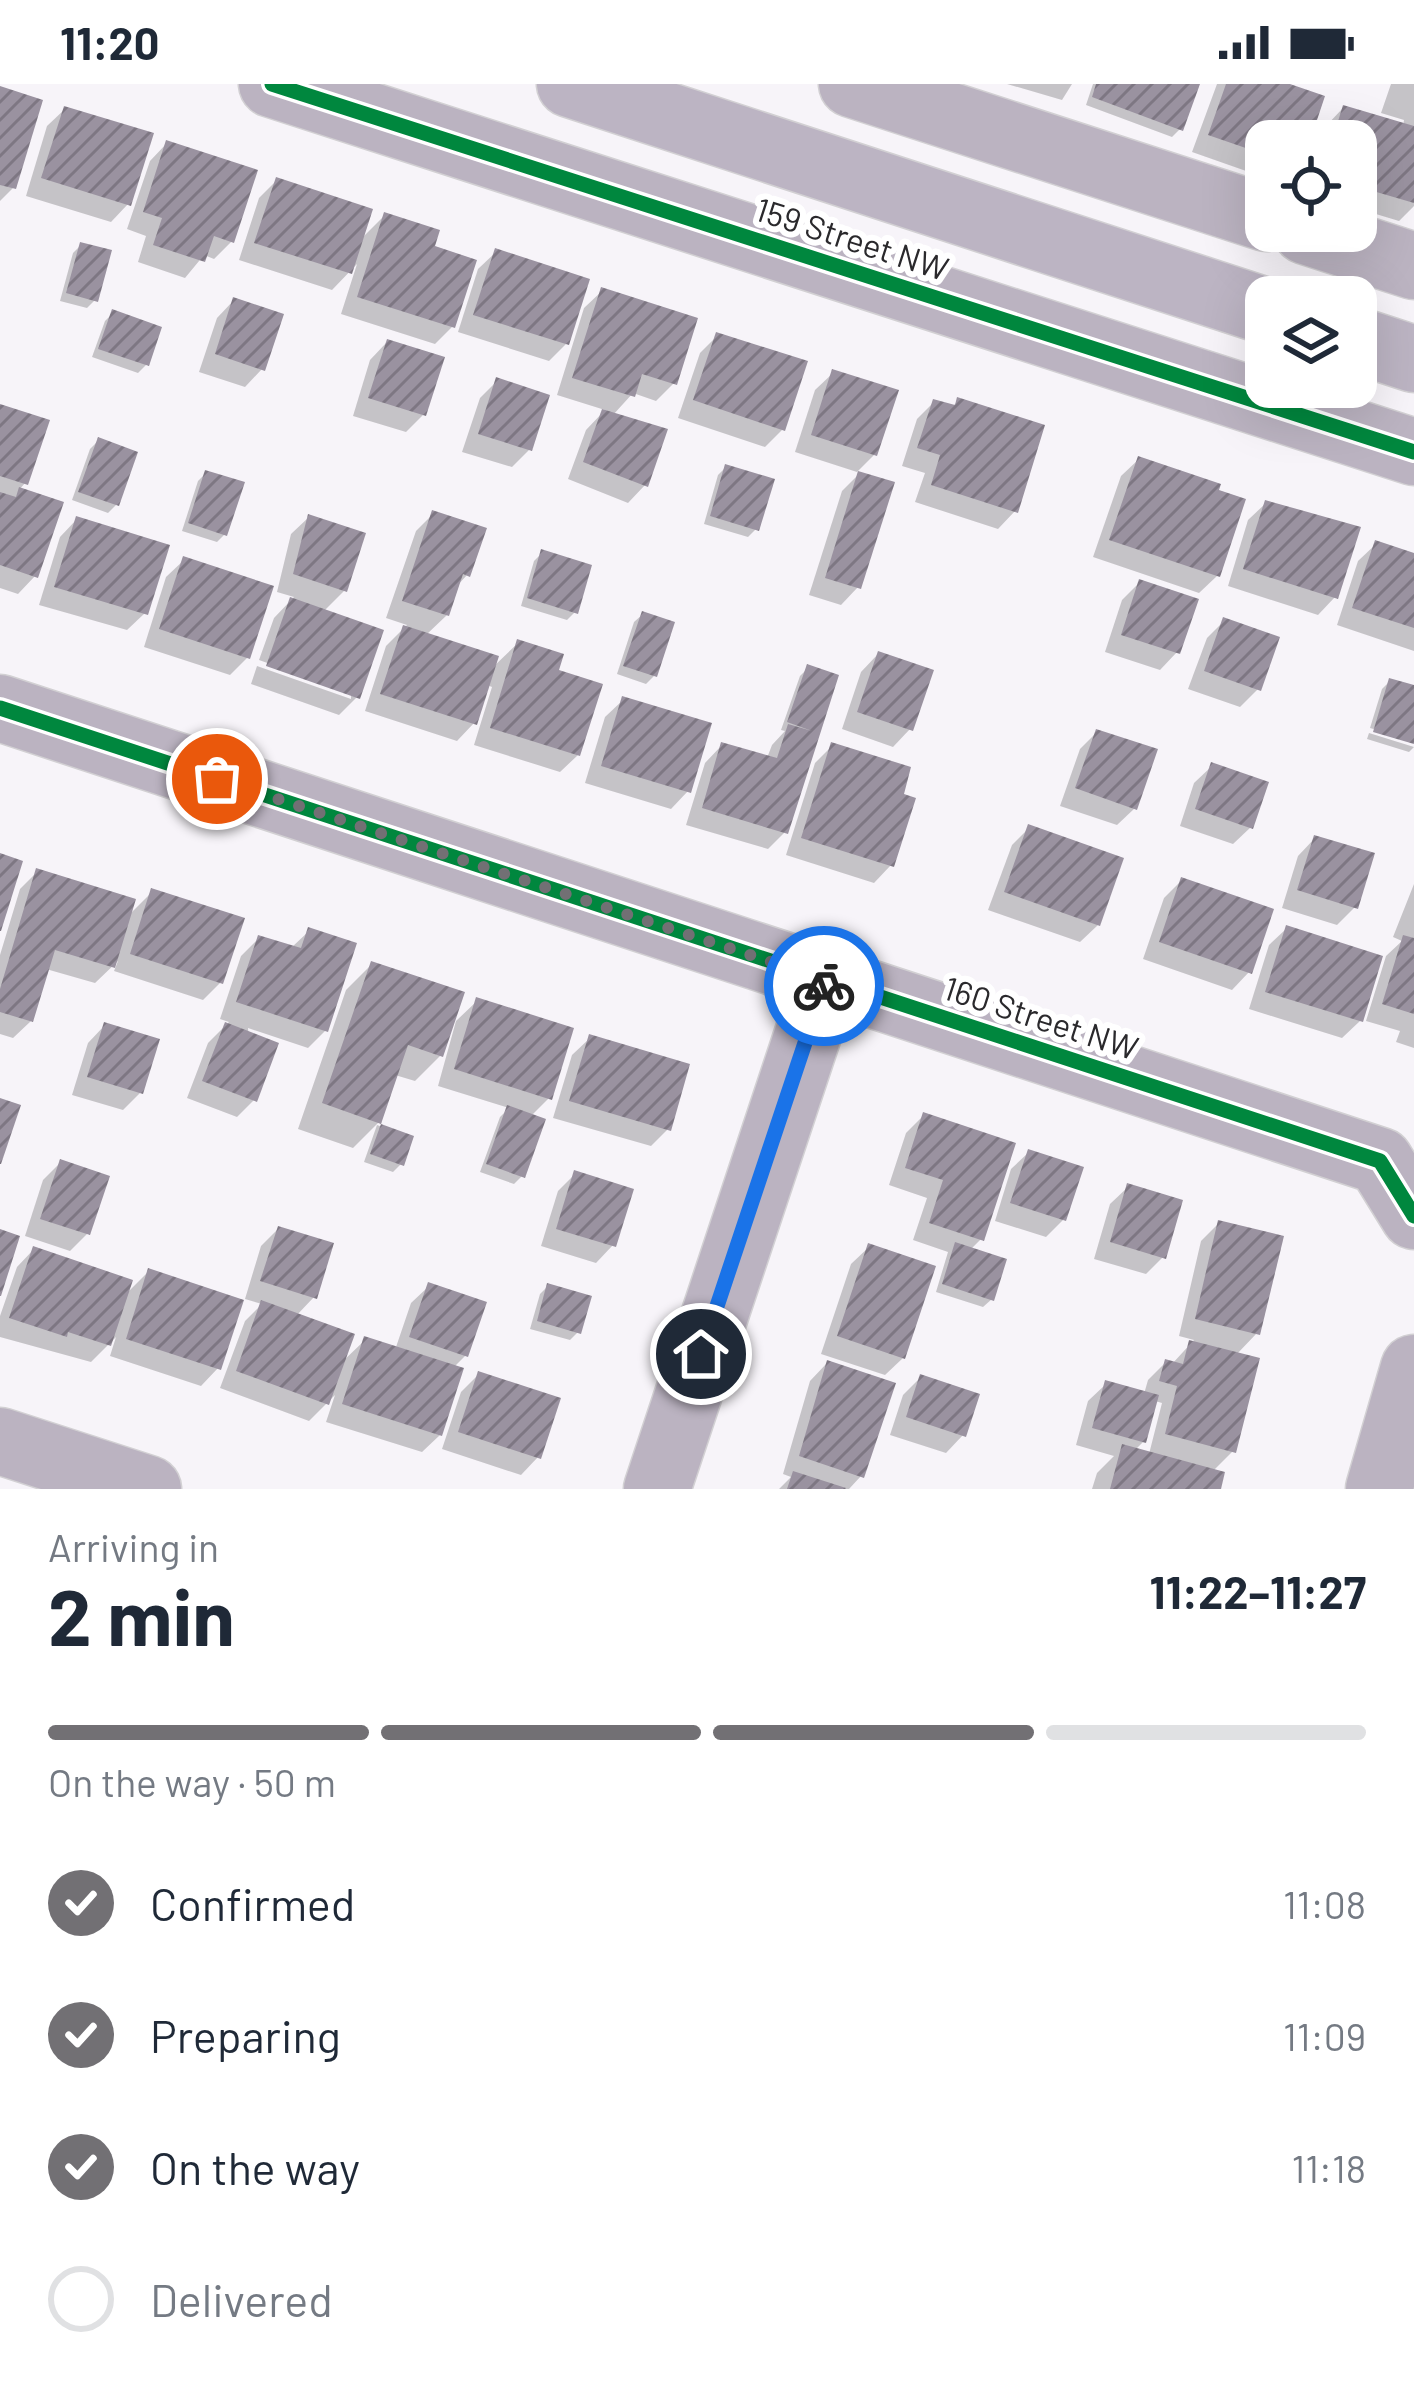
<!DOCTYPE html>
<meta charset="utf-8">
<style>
body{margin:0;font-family:Barlow,sans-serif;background:#f6f6f7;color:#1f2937;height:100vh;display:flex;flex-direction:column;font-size:45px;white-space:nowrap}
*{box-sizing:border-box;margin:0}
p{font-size:39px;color:#747a83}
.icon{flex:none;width:66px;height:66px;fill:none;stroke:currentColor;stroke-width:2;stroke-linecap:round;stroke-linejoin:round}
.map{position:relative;height:1405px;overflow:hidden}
.sheet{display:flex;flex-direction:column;background:#fff;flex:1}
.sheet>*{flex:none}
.controls{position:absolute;left:1245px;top:36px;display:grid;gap:24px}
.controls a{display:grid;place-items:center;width:132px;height:132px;border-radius:24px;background:#fff;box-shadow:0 12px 48px #0002;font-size:60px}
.pin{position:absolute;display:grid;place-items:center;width:102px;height:102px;color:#fff;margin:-51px;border:6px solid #fff;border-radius:50%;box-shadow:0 3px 12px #0007}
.courier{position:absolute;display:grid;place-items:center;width:120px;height:120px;margin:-60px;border:9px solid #1a73e8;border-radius:50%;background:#fff;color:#222;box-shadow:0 3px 15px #0007}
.overview em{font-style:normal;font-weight:700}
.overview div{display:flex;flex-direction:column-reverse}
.overview{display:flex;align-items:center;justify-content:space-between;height:204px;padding:0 48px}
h1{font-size:78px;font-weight:700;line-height:90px}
.bar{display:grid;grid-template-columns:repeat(4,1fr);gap:18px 12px;align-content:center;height:144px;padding:0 48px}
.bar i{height:15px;border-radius:9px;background:#e0e1e3}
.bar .active{background:#727074}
.bar p{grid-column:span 4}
ol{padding:0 48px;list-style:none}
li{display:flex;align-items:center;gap:36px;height:132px}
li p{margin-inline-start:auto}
li .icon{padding:12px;border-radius:50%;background:#727074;color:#fff;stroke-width:4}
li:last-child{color:#747a83}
li i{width:66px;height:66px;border:6px solid #e0e1e3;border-radius:50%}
.status{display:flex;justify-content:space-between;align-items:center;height:84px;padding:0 60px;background:#fff;direction:ltr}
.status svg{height:33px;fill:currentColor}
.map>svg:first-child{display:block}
</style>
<div class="status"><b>11:20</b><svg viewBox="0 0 49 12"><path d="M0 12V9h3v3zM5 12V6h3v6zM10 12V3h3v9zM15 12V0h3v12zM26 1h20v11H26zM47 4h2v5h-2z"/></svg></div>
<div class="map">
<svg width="1414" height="1405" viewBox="0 0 1414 1405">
<defs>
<pattern id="building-hatch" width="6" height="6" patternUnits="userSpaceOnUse" patternTransform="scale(3)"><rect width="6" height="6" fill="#9a92a0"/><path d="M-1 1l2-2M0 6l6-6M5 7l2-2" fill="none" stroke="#7e7783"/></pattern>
</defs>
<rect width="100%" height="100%" fill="#f7f4f9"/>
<!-- shadow -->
<g fill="#0003" fill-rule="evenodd">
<path d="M1007 0H1072L1062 16Z"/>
<path d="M1093 0H1197L1180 45 1172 53 1086 21Z"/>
<path d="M1217 0H1281L1306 57H1266V94L1192 68Z"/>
<path d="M1391 0H1414V122L1399 137 1356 124V57H1321L1326 42 1343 24 1403 42 1404 36 1381 29Z"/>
<path d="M0 6 13 104 0 117Z"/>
<path d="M65 25 128 120 111 138 26 112 47 42Z"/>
<path d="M167 59 232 157 214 175 204 171 185 194 138 178 146 152 127 145 150 77Z"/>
<path d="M276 97 359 157 385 131 431 164 452 243 435 260 341 230 357 180 332 206 239 176 259 114Z"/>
<path d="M81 161 95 216 87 224 60 217 73 169Z"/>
<path d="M496 168 566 260 549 277 458 248 478 185Z"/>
<path d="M602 207 674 299 656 317 633 309 613 331 645 401 628 419 568 395 586 346 605 326 557 311 584 224Z"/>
<path d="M234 216 262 285 245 303 199 288 217 234Z"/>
<path d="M113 229 146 281 138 289 92 273 105 237Z"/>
<path d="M717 252 782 346 765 363 678 334 700 269Z"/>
<path d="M387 258 424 330 406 348 353 332 370 276Z"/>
<path d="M833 289 874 371 857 388 795 368 815 306Z"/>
<path d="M497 297 529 366 512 383 462 368 480 314Z"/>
<path d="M958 317 1015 427 998 445 915 418 925 389 902 382 917 335 934 318 952 323Z"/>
<path d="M0 323 25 399 19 406 35 492 18 510 0 504Z"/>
<path d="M98 357 116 421 108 429 72 416 90 365Z"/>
<path d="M1139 375 1217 492 1199 509 1093 473 1121 392Z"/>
<path d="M726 383 756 445 748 453 704 440 718 391Z"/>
<path d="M206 389 225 450 217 458 182 447 198 397Z"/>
<path d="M859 390 858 503 841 521 809 511 842 407Z"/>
<path d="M1266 419 1335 513 1318 531 1228 502 1248 436Z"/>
<path d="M433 430 467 491 456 503 447 531 426 551 492 584 518 559 555 588 578 671 560 688 474 661 492 603 487 601 474 639 457 657 365 627 386 562 407 541 386 534 416 447Z"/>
<path d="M309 433 344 507 323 528 357 613 339 631 251 600 257 582 351 615V609L259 576 274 534 294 513 277 508 291 450Z"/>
<path d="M77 435 145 529 127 546 39 521 60 453Z"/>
<path d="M1376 460 1414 472V567L1337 541 1358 477Z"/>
<path d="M542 469 575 528 567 536 521 522 534 477Z"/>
<path d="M184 476 248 573 230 591 144 563 166 493Z"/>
<path d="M1140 498 1177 568 1160 586 1105 568 1122 516Z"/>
<path d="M643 530 654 592 646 600 617 590 634 538Z"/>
<path d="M1224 537 1258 605 1240 623 1188 605 1207 554Z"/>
<path d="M878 570 910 645 893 663 842 645 861 588Z"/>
<path d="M808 584 836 593 785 748 768 765 686 741 705 679 722 661 767 674 772 661 785 647 781 646 800 592Z"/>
<path d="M1390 597 1414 605V657L1370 644 1382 605Z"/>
<path d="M623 616 688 707 671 725 585 699 605 633Z"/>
<path d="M1097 648 1135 724 1117 741 1060 722 1080 665Z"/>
<path d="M1369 649 1414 663 1409 668 1367 655Z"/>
<path d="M832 662 891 781 874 799 786 771 815 679Z"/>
<path d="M1212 682 1251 743 1233 760 1180 742 1194 699Z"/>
<path d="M1029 744 1098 841 1080 858 988 826 1012 761Z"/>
<path d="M1315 754 1355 823 1337 841 1282 824 1298 772Z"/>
<path d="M37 788 127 833 152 808 221 898 203 916 114 887 118 877 95 899 46 885 31 937 13 954 0 950V871L20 805Z"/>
<path d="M1182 796 1249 888 1232 906 1143 875 1164 814Z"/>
<path d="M1414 800V964L1396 958 1400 947 1366 937 1386 872 1402 857 1393 853Z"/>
<path d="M1287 844 1360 937 1342 954 1249 925 1269 861Z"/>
<path d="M309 847 326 946 308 964 248 944 254 1016 237 1033 187 1014 208 959 229 938 220 935 241 872 259 854 291 864Z"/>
<path d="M372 880 441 971 415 997 395 991 379 1038 353 1064 298 1045 346 906Z"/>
<path d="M477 917 549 1014 530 1033 522 1092 514 1100 480 1088 500 1033 509 1024 438 1002 456 937Z"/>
<path d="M105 941 140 1009 123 1026 72 1011 88 959Z"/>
<path d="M590 954 668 1045 651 1062 553 1034 572 971Z"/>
<path d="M923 1032 981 1155 970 1166 992 1215 983 1223 936 1208 948 1168 913 1156 927 1114 889 1101 906 1049Z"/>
<path d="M377 1041 410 1053 401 1080 393 1088 364 1078Z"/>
<path d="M1029 1068 1064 1135 1046 1153 995 1137 1011 1085Z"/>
<path d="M60 1079 87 1150 70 1167 25 1152 43 1096Z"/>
<path d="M575 1090 613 1161 596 1179 541 1162 558 1107Z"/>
<path d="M1128 1103 1163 1173 1146 1190 1094 1175 1110 1120Z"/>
<path d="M1219 1139 1257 1249 1236 1271 1233 1367 1213 1387 1222 1390 1218 1405H1092L1097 1389 1114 1372 1076 1361 1088 1317 1106 1300 1144 1310 1148 1296 1166 1278 1172 1280 1194 1256 1179 1252 1201 1157ZM1155 1317 1162 1319 1149 1370 1134 1367 1144 1357Z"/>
<path d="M278 1145 314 1213 296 1232 341 1279 365 1256 395 1266 411 1219 429 1202 466 1271 453 1284 440 1351 422 1368 326 1338 335 1311 309 1337 220 1304 245 1237 262 1220 245 1215 261 1162Z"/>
<path d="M869 1163 903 1274 885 1291 821 1270 851 1180Z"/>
<path d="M34 1165 125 1211 148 1188 218 1284 201 1302 110 1272 116 1253 91 1278 0 1253V1232L17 1183Z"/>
<path d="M548 1202 578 1248 570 1256 530 1245 540 1210Z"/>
<path d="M827 1279 861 1392 849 1405H779L791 1393 783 1390 810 1297Z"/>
<path d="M478 1291 538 1373 521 1391 442 1365 461 1308Z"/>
<path d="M920 1294 963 1351 946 1369 890 1351 903 1311Z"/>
</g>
<!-- building -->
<g fill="url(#building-hatch)">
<path d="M1096 0H1200L1183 47 1092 13Z"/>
<path d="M1226 0H1290L1325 12 1310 57H1266V71L1208 51Z"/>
<path d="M0 2 43 16 16 105 0 101Z"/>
<path d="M1343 21 1414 42V119L1356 102V57H1332Z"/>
<path d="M64 22 154 49 131 122 41 94Z"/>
<path d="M166 56 258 86 234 159 214 152 205 178 153 161 162 134 143 128Z"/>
<path d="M276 93 373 125 352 190 254 159Z"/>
<path d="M384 128 440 146 435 162 477 176 455 244 357 213Z"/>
<path d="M80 158 112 166 98 218 66 209Z"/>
<path d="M495 164 590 195 569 261 473 231Z"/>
<path d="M601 203 698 234 677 301 642 290 635 313 572 294Z"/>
<path d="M233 213 284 230 265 287 215 270Z"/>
<path d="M112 225 162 243 149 282 98 265Z"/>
<path d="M716 248 808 277 785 347 693 316Z"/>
<path d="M387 255 445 273 426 332 368 314Z"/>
<path d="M832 285 899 306 877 372 811 351Z"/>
<path d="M496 293 550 311 532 367 478 350Z"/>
<path d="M957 313 1045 341 1018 429 931 401 940 371 917 364 933 315 955 321Z"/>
<path d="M0 320 50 336 28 401 0 392Z"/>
<path d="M602 325 668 345 648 403 583 378Z"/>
<path d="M98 353 138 368 119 422 78 408Z"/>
<path d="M1138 372 1221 400 1219 406 1246 415 1220 493 1109 456Z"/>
<path d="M725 380 775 395 759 447 710 432Z"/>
<path d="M205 386 245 398 227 452 188 439Z"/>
<path d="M858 387 895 398 861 505 825 494Z"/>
<path d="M19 403 64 418 38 494 0 481V408L16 413Z"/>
<path d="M1265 416 1361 443 1338 515 1243 485Z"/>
<path d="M432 426 487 444 470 493 463 490 449 532 402 517Z"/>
<path d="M308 430 366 449 347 508 293 490Z"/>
<path d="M76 432 170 461 148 531 54 503Z"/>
<path d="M1375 456 1414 469V544L1352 524Z"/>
<path d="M541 465 592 481 578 530 527 514Z"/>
<path d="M183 472 274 502 250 575 159 545Z"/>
<path d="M1139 495 1199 515 1180 570 1121 551Z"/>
<path d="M290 513 384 546 360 615 266 582Z"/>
<path d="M642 527 675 538 657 593 623 582Z"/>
<path d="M1223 533 1280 553 1261 607 1204 587Z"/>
<path d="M403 541 499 572 477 641 380 610Z"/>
<path d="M517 555 564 570 559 586 603 600 580 672 490 644Z"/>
<path d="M878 567 934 586 913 647 857 628Z"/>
<path d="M807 580 839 591 788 750 702 724 721 658 777 674 788 640 812 647 787 638Z"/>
<path d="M1389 594 1414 601V660L1373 648Z"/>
<path d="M622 612 712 639 691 709 601 682Z"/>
<path d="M1096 645 1158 665 1137 726 1075 704Z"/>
<path d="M831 658 911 683 904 710 916 714 894 783 801 754Z"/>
<path d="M1211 678 1269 698 1253 745 1195 725Z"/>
<path d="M1028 740 1124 774 1100 842 1004 808Z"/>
<path d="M1314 751 1375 769 1358 825 1297 806Z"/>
<path d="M0 769 23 777 1 847H0Z"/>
<path d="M36 784 136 815 115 884 55 866 33 938 0 928V905Z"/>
<path d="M1181 793 1274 825 1252 890 1159 858Z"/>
<path d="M151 804 245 834 223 900 130 870Z"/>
<path d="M1286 841 1383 872 1363 938 1265 908Z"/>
<path d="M308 843 357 859 328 948 236 918 258 851 301 864Z"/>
<path d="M1403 851 1414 854V930L1382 920Z"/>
<path d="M371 877 465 908 443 973 408 961 381 1040 322 1019Z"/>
<path d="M476 913 574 944 552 1016 454 985Z"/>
<path d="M104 938 160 955 143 1010 87 993Z"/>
<path d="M225 938 279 959 257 1018 202 997Z"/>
<path d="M589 950 690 980 671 1047 569 1017Z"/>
<path d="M0 1014 21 1021 1 1080H0Z"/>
<path d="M507 1021 546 1035 525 1094 486 1080Z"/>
<path d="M923 1028 1016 1059 984 1157 929 1139 943 1096 905 1084Z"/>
<path d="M381 1040 414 1052 404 1082 370 1070Z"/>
<path d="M1028 1065 1084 1083 1066 1137 1010 1119Z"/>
<path d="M60 1075 110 1092 90 1151 40 1135Z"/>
<path d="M574 1086 634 1105 616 1163 556 1145Z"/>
<path d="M1127 1099 1183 1116 1166 1175 1110 1158Z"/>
<path d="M1218 1136 1284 1152 1260 1251 1195 1235Z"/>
<path d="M278 1142 334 1159 317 1215 260 1197Z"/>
<path d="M0 1145 20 1152 1 1212H0Z"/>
<path d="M955 1158 1007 1175 994 1217 942 1200Z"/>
<path d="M868 1159 936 1182 905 1275 837 1252Z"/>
<path d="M33 1162 133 1196 111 1262 68 1248 67 1253 9 1234Z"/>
<path d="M148 1184 244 1216 221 1286 126 1255Z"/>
<path d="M428 1198 487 1218 468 1273 409 1253Z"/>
<path d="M547 1199 592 1212 581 1250 537 1237Z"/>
<path d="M261 1216 355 1250 329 1321 236 1287Z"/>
<path d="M364 1252 464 1284 442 1352 342 1320Z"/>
<path d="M1189 1256 1260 1274 1236 1369 1165 1350 1177 1302 1159 1297 1165 1275 1183 1280Z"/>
<path d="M827 1276 896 1299 864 1394 799 1372Z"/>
<path d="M478 1287 561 1314 541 1375 458 1348Z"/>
<path d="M920 1290 980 1310 966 1353 906 1333Z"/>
<path d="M1105 1296 1159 1311 1146 1359 1092 1344Z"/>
<path d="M1122 1360 1225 1388 1221 1405H1110Z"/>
<path d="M793 1387 846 1404 845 1405H787Z"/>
</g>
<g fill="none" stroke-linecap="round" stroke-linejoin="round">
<defs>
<g id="minor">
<path d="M272 0 1414 368"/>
<path d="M852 0 1266 134"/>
<path d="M1306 147 1414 182"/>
<path d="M0 624 1380 1077 1414 1132"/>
<path d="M0 1357 148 1405"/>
<path d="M657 1405 826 896"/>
<path d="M1379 1405 1414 1284"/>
</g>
<g id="major">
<path d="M570 0 1266 227"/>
<path d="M1356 256 1414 275"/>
</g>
</defs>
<!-- minor casing -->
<use href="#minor" stroke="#d2d0d3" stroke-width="69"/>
<!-- major casing -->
<use href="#major" stroke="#d2d0d3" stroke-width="69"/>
<!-- minor -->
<use href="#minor" stroke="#bbb3c1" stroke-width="66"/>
<!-- major -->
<use href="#major" stroke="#bcb4c3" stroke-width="66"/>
<defs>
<g id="cycleway">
<path d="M272 0 1414 368"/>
<path d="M0 624 1380 1077 1414 1132"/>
</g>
</defs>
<!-- cycleway casing -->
<use href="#cycleway" stroke="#fff" stroke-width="22"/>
<!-- cycleway -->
<use href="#cycleway" stroke="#00873e" stroke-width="15"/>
</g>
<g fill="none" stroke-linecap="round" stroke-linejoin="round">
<!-- done -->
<path stroke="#727074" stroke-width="12" stroke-dasharray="0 21.6" d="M217 695 826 896 824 902"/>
<!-- route -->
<path stroke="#1a73e8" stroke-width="15" d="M701 1270 824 902"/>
</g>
<g text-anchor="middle" stroke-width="12" stroke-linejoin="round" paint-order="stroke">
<!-- street labels -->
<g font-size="33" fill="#2a292c" stroke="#fff">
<text transform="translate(852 155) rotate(18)" y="12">159 Street NW</text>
<text transform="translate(1041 934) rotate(18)" y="12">160 Street NW</text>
</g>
</g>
</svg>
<div class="controls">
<a><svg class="icon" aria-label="locate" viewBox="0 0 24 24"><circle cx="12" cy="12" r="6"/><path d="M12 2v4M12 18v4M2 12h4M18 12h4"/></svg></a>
<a><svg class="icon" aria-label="layers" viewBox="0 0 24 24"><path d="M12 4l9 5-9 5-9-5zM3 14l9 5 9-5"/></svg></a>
</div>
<div class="pin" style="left:217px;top:695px;background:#ea580c"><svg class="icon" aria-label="bag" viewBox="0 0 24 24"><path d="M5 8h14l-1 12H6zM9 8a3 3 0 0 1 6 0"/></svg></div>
<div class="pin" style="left:701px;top:1270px;background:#1f2937"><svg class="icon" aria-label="home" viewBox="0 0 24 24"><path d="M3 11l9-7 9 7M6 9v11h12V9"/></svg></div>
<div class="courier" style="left:824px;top:902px"><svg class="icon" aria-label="bike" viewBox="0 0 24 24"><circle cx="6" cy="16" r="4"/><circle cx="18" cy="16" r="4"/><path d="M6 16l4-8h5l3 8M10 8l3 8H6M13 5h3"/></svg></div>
</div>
<section class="sheet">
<div class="overview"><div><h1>2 min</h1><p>Arriving in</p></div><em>11:22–11:27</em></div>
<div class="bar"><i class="active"></i><i class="active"></i><i class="active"></i><i></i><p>On the way · 50 m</p></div>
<ol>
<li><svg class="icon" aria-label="check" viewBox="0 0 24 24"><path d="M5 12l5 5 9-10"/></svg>Confirmed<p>11:08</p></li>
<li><svg class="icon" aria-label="check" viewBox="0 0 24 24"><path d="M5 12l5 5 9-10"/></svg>Preparing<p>11:09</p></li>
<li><svg class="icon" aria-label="check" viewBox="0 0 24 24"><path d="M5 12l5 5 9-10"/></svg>On the way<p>11:18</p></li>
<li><i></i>Delivered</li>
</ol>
</section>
